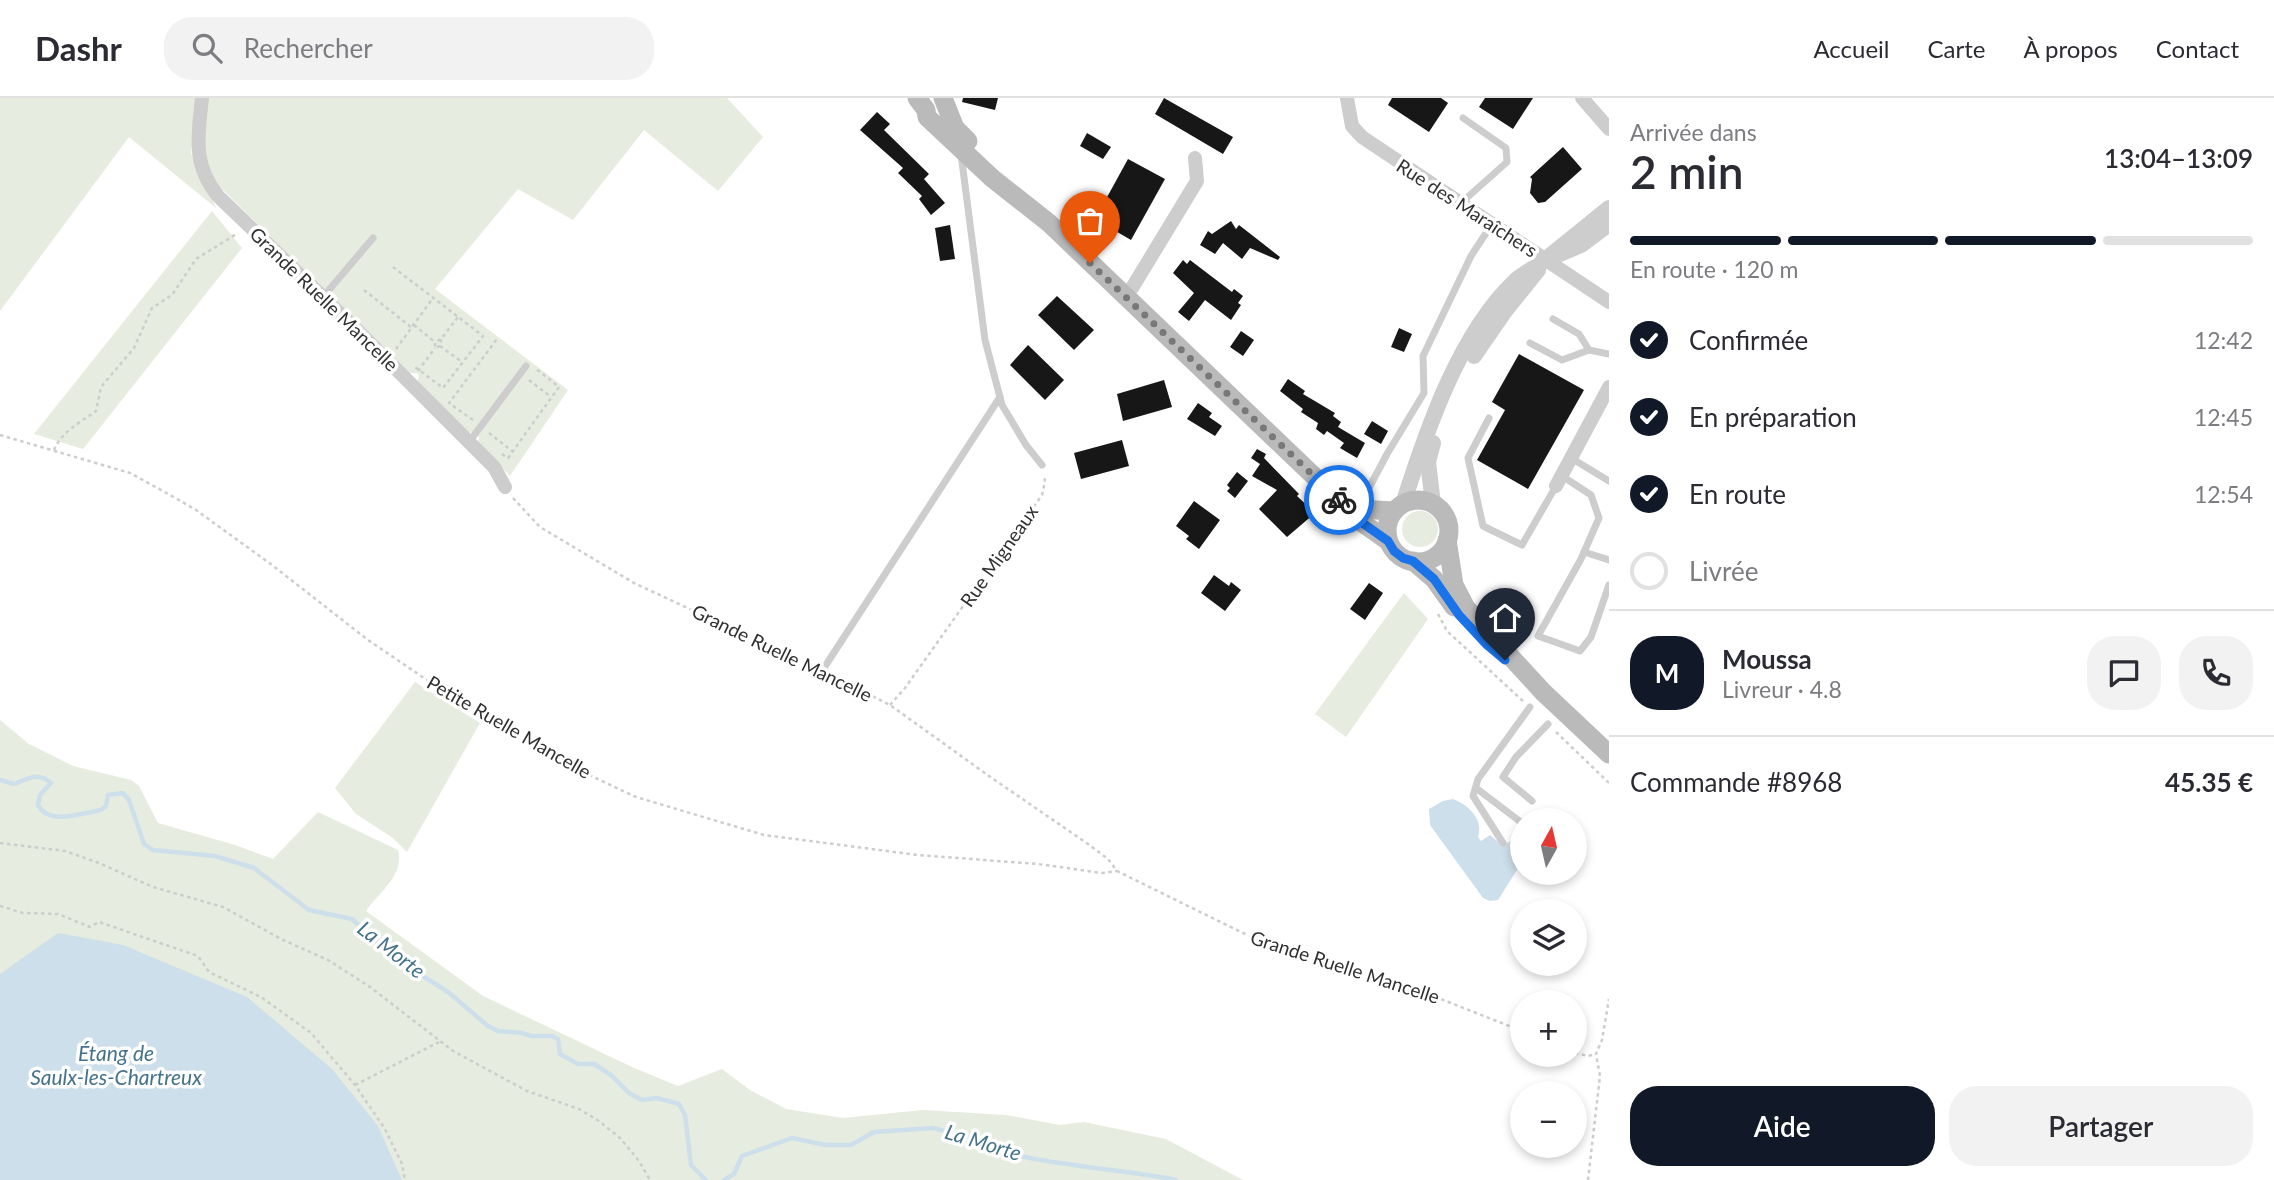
<!DOCTYPE html>
<html lang="fr">
<meta charset="utf-8">
<style>
body{margin:0;font-family:Lato,sans-serif;background:#f2f2f3;color:#2b2b33;height:100vh;display:flex;flex-direction:column;font-size:26px;white-space:nowrap}
*{box-sizing:border-box;margin:0}
p{font-size:23px;color:#7c7c81}
.icon{flex:none;width:38px;height:38px;fill:none;stroke:currentColor;stroke-width:2;stroke-linecap:round;stroke-linejoin:round}
.map{position:relative;flex:1;overflow:hidden}
.details{display:flex;flex-direction:column;background:#fff;width:665px}
.details>*{flex:none}
.needle{width:46px;rotate:8deg}
.tools{position:absolute;left:1510px;top:710px;display:grid;gap:14px}
.tools a{display:grid;place-items:center;width:77px;height:77px;border-radius:50%;background:#fff;box-shadow:0 4px 10px #0003;font-size:35px}
.pin{position:absolute;display:grid;place-items:center;width:60px;height:60px;color:#fff;margin:-72px -30px;border-radius:50% 50% 50% 0;rotate:-45deg;box-shadow:0 0 7px #0007}
.pin .icon{rotate:45deg}
.courier{position:absolute;display:grid;place-items:center;width:70px;height:70px;margin:-35px;border:5px solid #1a73e8;border-radius:50%;background:#fff;color:#222;box-shadow:0 2px 9px #0007}
.summary em{font-style:normal;font-weight:600}
.summary div{display:flex;flex-direction:column-reverse}
.summary{display:flex;align-items:center;justify-content:space-between;height:119px;padding:0 21px}
h1{font-size:46px;font-weight:600;line-height:52px}
.bar{display:grid;grid-template-columns:repeat(4,1fr);gap:10px 7px;align-content:center;height:84px;padding:0 21px}
.bar i{height:9px;border-radius:5px;background:#e1e1e2}
.bar .current{background:#111827}
.bar p{grid-column:span 4}
.line{display:flex;align-items:center;gap:18px;padding:0 21px;border-top:2px solid #e1e1e2}
.line div{flex:1}
.round{display:grid;place-items:center;flex:none;width:74px;height:74px;border-radius:28px;background:#f2f2f3}
ol{padding:0 21px;list-style:none}
li{display:flex;align-items:center;gap:21px;height:77px}
li p{margin-inline-start:auto}
li .icon{padding:7px;border-radius:50%;background:#111827;color:#fff;stroke-width:4}
li:last-child{color:#7c7c81}
li i{width:38px;height:38px;border:4px solid #e1e1e2;border-radius:50%}
.primary-button{display:flex;gap:14px;margin-top:auto;padding:14px 21px}
.primary-button a{flex:1;height:80px;border-radius:28px;background:#111827;color:#fff;font-size:28px;font-weight:600;line-height:80px;text-align:center}
.primary-button a+a{background:#f2f2f3;color:#2b2b33}
header{display:flex;align-items:center;gap:42px;box-sizing:border-box;height:98px;padding:0 35px;background:#fff;border-bottom:2px solid #e1e1e2}
header strong{font-size:33px}
nav{display:flex;gap:38px;margin-inline-start:auto;font-size:24px}
.search{width:490px;height:63px;background:#f2f2f3;display:flex;align-items:center;gap:18px;box-sizing:border-box;padding:0 24px;border-radius:28px;color:#7c7c81;font-size:26px}
main{display:flex;flex:1;min-height:0}
.map>svg:first-child{display:block}
</style>
<header>
<strong>Dashr</strong>
<div class="search"><svg class="icon" aria-label="search" viewBox="0 0 24 24"><circle cx="10" cy="10" r="6"/><path d="M15 15l6 6"/></svg>Rechercher</div>
<nav><a>Accueil</a><a>Carte</a><a>À propos</a><a>Contact</a></nav>
</header>
<main>
<div class="map">
<svg width="1609" height="1082" viewBox="0 0 1609 1082">
<rect width="100%" height="100%" fill="#fff"/>
<!-- green -->
<g fill="#e6ecdf">
<path d="M0 0H197L191 55 216 110 129 39 0 213Z"/>
<path d="M206 0H727L763 39 718 93 644 32 573 122 518 91 435 191 568 292 510 378 478 345 479 339 470 334 468 336 417 284 419 278 417 275H408L213 82 204 55Z"/>
<path d="M212 113 242 150 83 351 34 336Z"/>
<circle cx="1420" cy="431" r="18"/>
<path d="M1404 495 1428 521 1346 639 1315 616Z"/>
<path d="M415 584 480 625 407 754 393 740 356 716 335 690Z"/>
<path d="M0 622 29 646 73 668 131 682 139 688 158 725 235 747 273 761 318 714 398 752C405 777 378 795 366 813L483 898 632 969 678 988 722 971 750 992 786 1011 843 1020 923 1012 1006 1017 1060 1027 1084 1024 1166 1041 1243 1082H0Z"/>
</g>
<!-- water -->
<g fill="#cddfea">
<path d="M1453 701C1469 707 1484 722 1478 739L1481 743 1490 737 1503 748 1516 739 1522 738V764L1498 802 1490 803 1483 800 1430 727 1429 711 1443 703Z"/>
<path d="M58 835 123 847 247 899 332 971 378 1028 402 1082H0V876Z"/>
</g>
<g fill="none" stroke-linecap="round" stroke-linejoin="round">
<!-- stream -->
<g stroke="#cddfea" stroke-width="4.5">
<path d="M0 682 14 686C28 681 38 673 51 685L40 697 38 707C49 728 82 715 101 712L106 708 108 697 123 695 129 702 144 746 153 752 215 758 254 770 309 812 352 821 396 861 448 894 488 928 498 933 522 935 531 938H552L558 941 560 956 578 966H594L611 977 629 995 642 1002 657 1000 679 1006 685 1017 691 1067 706 1082"/>
<path d="M724 1082 734 1076 742 1058 792 1040 826 1047H851L874 1034 933 1030 977 1041C1006 1066 1132 1071 1176 1082"/>
</g>
</g>
<!-- building -->
<g fill="#171717">
<path d="M963 0H998L995 12 962 4Z"/>
<path d="M1164 0 1233 39 1223 56 1155 16Z"/>
<path d="M1392 0H1441L1448 5 1429 34 1388 7Z"/>
<path d="M1485 0H1533L1513 31 1479 9Z"/>
<path d="M877 14 890 26 884 32 929 76 924 81 945 105 931 117 919 101 922 98 898 75 903 70 860 32Z"/>
<path d="M1087 35 1111 49 1103 61 1080 48Z"/>
<path d="M1563 49 1582 71 1545 104 1538 105 1530 95 1532 81 1530 79Z"/>
<path d="M1128 61 1165 81 1131 142 1095 121Z"/>
<path d="M1231 123 1236 131 1239 127 1280 159 1278 162 1250 150 1242 161 1223 145 1215 156 1200 147 1208 133 1212 136Z"/>
<path d="M950 127 955 161 940 163 935 130Z"/>
<path d="M1183 162 1187 166 1190 162 1232 194 1234 191 1243 198 1238 205 1241 207 1231 222 1205 202 1189 223 1178 214 1194 195 1173 175Z"/>
<path d="M1057 198 1094 232 1074 252 1038 217Z"/>
<path d="M1399 230 1412 236 1404 254 1391 249Z"/>
<path d="M1241 233 1254 242 1243 258 1230 249Z"/>
<path d="M1028 247 1064 282 1045 302 1010 267Z"/>
<path d="M1519 256 1584 292 1528 391 1477 362 1505 312 1492 304Z"/>
<path d="M1288 281 1305 293 1303 296 1335 315 1333 318 1341 324 1338 329 1365 345 1357 360 1340 350 1344 345 1327 333 1324 337 1316 331 1318 325 1301 314 1303 311 1280 293Z"/>
<path d="M1164 282 1172 309 1123 323 1117 296Z"/>
<path d="M1198 305 1212 315 1209 319 1222 328 1215 338 1187 321Z"/>
<path d="M1372 323 1388 333 1381 346 1364 336Z"/>
<path d="M1122 342 1129 368 1081 381 1074 355Z"/>
<path d="M1257 351 1266 356 1264 360 1299 396 1297 398 1315 415 1287 439 1259 411 1277 392 1252 378 1260 366 1251 360Z"/>
<path d="M1237 374 1248 383 1235 400 1227 393 1230 390 1227 387Z"/>
<path d="M1194 403 1220 422 1199 451 1186 441 1189 438 1176 428Z"/>
<path d="M1214 477 1229 488 1231 484 1241 492 1225 513 1201 495Z"/>
<path d="M1369 485 1383 495 1365 522 1350 511Z"/>
</g>
<g fill="none" stroke-linecap="round" stroke-linejoin="round">
<!-- path -->
<g stroke="#cdcdcd" stroke-width="2.5" stroke-dasharray="3.5 3.5" stroke-linecap="butt">
<path d="M393 169 483 238 443 290 415 269"/>
<path d="M364 192 411 229"/>
<path d="M414 227 435 244"/>
<path d="M441 241 440 248 435 250V244L441 241 458 219"/>
<path d="M440 248 462 264"/>
<path d="M396 251 433 200"/>
<path d="M418 273 435 250"/>
<path d="M529 282 551 299"/>
<path d="M473 322 449 305 497 241"/>
<path d="M489 335 512 353"/>
<path d="M0 337 130 375 170 397 196 412 272 467 368 542 452 599 564 665 636 699 764 737 918 757 1038 766 1102 775 1117 773"/>
<path d="M54 352C61 334 81 324 96 313L101 289 134 250 152 210 172 197 196 161 238 135"/>
<path d="M502 356 508 360 559 289 535 270"/>
<path d="M513 400 540 429 634 485 814 569"/>
<path d="M1438 516 1447 533 1523 603"/>
<path d="M829 576 890 607 989 678 1088 746 1108 761 1117 773 1247 837 1298 857 1400 885 1522 933"/>
<path d="M890 607 905 590 1042 397 1045 384 1044 377"/>
<path d="M1556 634 1609 685"/>
<path d="M0 745 65 753 99 765 153 789 223 809 283 842 328 862 370 889 453 953 527 993 579 1011 599 1023 620 1040 639 1063 650 1082"/>
<path d="M0 808 23 815 58 816 90 829 99 824 198 858 209 874 261 899 311 935 355 987 385 1031 402 1066 405 1082"/>
<path d="M1575 955 1588 958 1596 956"/>
<path d="M355 987 439 944"/>
<path d="M1588 1082 1600 978 1596 956 1602 942 1609 901"/>
</g>
<!-- service -->
<g stroke="#cdcdcd" stroke-width="7">
<path d="M961 56 985 242 1002 307 1026 347 1042 367"/>
<path d="M1461 105 1507 64 1506 50 1463 20"/>
<path d="M323 199 373 140"/>
<path d="M1553 221 1579 236 1589 252 1609 256"/>
<path d="M1530 245 1562 262 1589 252"/>
<path d="M1489 320 1468 360 1483 428 1522 447 1556 388"/>
<path d="M469 344 526 268"/>
<path d="M1571 360 1609 383"/>
<path d="M1562 378 1591 397 1599 420 1581 461 1538 538 1580 553 1591 539 1609 487"/>
<path d="M1359 409 1387 356 1424 295 1423 258 1471 158 1492 126"/>
<path d="M1584 454 1609 462"/>
<path d="M822 573 1000 299"/>
<path d="M1476 690 1522 725"/>
<path d="M1532 703 1503 679 1516 659 1548 626"/>
<path d="M1503 745 1473 698 1478 681 1530 609"/>
</g>
<!-- minor -->
<g stroke="#cdcdcd" stroke-width="14">
<path d="M202 0C198 38 192 66 218 98L356 231 494 369 505 389"/>
<path d="M1347 0 1352 28 1362 39 1609 204"/>
<path d="M1582 0 1609 31"/>
<path d="M1125 198 1132 190 1197 83 1195 60"/>
<path d="M1556 388 1609 289"/>
</g>
<!-- tertiary -->
<g stroke="#cdcdcd" stroke-width="16">
<path d="M1560 156 1581 147 1609 126"/>
<path d="M1474 258 1505 213 1538 172"/>
<path d="M1403 406C1426 334 1459 235 1516 182 1525 174 1537 169 1546 161 1567 144 1588 127 1609 110"/>
<path d="M1433 406 1428 364 1433 345"/>
</g>
<!-- secondary -->
<g stroke="#bababa" stroke-width="19">
<path d="M917 0 926 12 927 19 992 80 1049 125 1341 404 1354 419 1388 443"/>
<path d="M943 0 955 30 968 43"/>
<circle cx="1418" cy="433" r="31"/>
<path d="M1345 406 1358 411 1394 413"/>
<path d="M1447 442 1454 487 1466 510 1543 594 1609 656"/>
<path d="M1413 463 1434 481 1454 509"/>
</g>
</g>
<g fill="none" stroke-linecap="round" stroke-linejoin="round">
<!-- done -->
<path stroke="#787878" stroke-width="7" stroke-dasharray="0 12.6" d="M1090 165 1339 402"/>
<!-- route -->
<path stroke="#1a73e8" stroke-width="9" d="M1339 402 1354 419 1388 443 1394 453 1403 460 1413 463 1434 481 1459 517 1486 546 1505 562"/>
</g>
<g text-anchor="middle" stroke-width="7" stroke-linejoin="round" paint-order="stroke">
<!-- street labels -->
<g font-size="19" fill="#303030" stroke="#fff">
<text transform="translate(1467 110) rotate(33)" y="7">Rue des Maraîchers</text>
<text transform="translate(324 201) rotate(44)" y="7">Grande Ruelle Mancelle</text>
<text transform="translate(999 458) rotate(-55)" y="7">Rue Migneaux</text>
<text transform="translate(782 555) rotate(26)" y="7">Grande Ruelle Mancelle</text>
<text transform="translate(509 629) rotate(30)" y="7">Petite Ruelle Mancelle</text>
<text transform="translate(1345 869) rotate(18)" y="7">Grande Ruelle Mancelle</text>
</g>
<!-- water labels -->
<g font-size="21" font-style="italic" fill="#44728b" stroke="#fff">
<text transform="translate(391 852) rotate(38)" y="7">La Morte</text>
<text x="116" y="963">Étang de<tspan x="116" dy="24">Saulx-les-Chartreux</tspan></text>
<text transform="translate(983 1045) rotate(17)" y="7">La Morte</text>
</g>
</g>
</svg>
<div class="tools">
<a><svg class="needle" viewBox="-14 -14 28 28"><path d="M0-13l5 13h-10z" fill="#e53935"/><path d="M0 13l5-13h-10z" fill="#7c7c81"/></svg></a>
<a><svg class="icon" aria-label="layers" viewBox="0 0 24 24"><path d="M12 4l9 5-9 5-9-5zM3 14l9 5 9-5"/></svg></a>
<a>+</a>
<a>−</a>
</div>
<div class="pin" style="left:1090px;top:165px;background:#ea580c"><svg class="icon" aria-label="bag" viewBox="0 0 24 24"><path d="M5 8h14l-1 12H6zM9 8a3 3 0 0 1 6 0"/></svg></div>
<div class="pin" style="left:1505px;top:562px;background:#1f2937"><svg class="icon" aria-label="home" viewBox="0 0 24 24"><path d="M3 11l9-7 9 7M6 9v11h12V9"/></svg></div>
<div class="courier" style="left:1339px;top:402px"><svg class="icon" aria-label="bike" viewBox="0 0 24 24"><circle cx="6" cy="16" r="4"/><circle cx="18" cy="16" r="4"/><path d="M6 16l4-8h5l3 8M10 8l3 8H6M13 5h3"/></svg></div>
</div>
<section class="details">
<div class="summary"><div><h1>2 min</h1><p>Arrivée dans</p></div><em>13:04–13:09</em></div>
<div class="bar"><i class="current"></i><i class="current"></i><i class="current"></i><i></i><p>En route · 120 m</p></div>
<ol>
<li><svg class="icon" aria-label="check" viewBox="0 0 24 24"><path d="M5 12l5 5 9-10"/></svg>Confirmée<p>12:42</p></li>
<li><svg class="icon" aria-label="check" viewBox="0 0 24 24"><path d="M5 12l5 5 9-10"/></svg>En préparation<p>12:45</p></li>
<li><svg class="icon" aria-label="check" viewBox="0 0 24 24"><path d="M5 12l5 5 9-10"/></svg>En route<p>12:54</p></li>
<li><i></i>Livrée</li>
</ol>
<div class="line" style="height:126px"><b class="round" style="background:#111827;color:#fff">M</b><div><b>Moussa</b><p>Livreur · 4.8</p></div><a class="round"><svg class="icon" aria-label="chat" viewBox="0 0 24 24"><path d="M4 5h16v11H9l-5 4z"/></svg></a><a class="round"><svg class="icon" aria-label="phone" viewBox="0 0 24 24"><path d="M5 4h4l2 5-3 2q2 4 5 5l2-3 5 2v4C11 20 4 13 5 4z"/></svg></a></div>
<div class="line" style="height:91px"><div>Commande #8968</div><b>45.35 €</b></div>
<div class="primary-button"><a>Aide</a><a>Partager</a></div>
</section>
</main>
